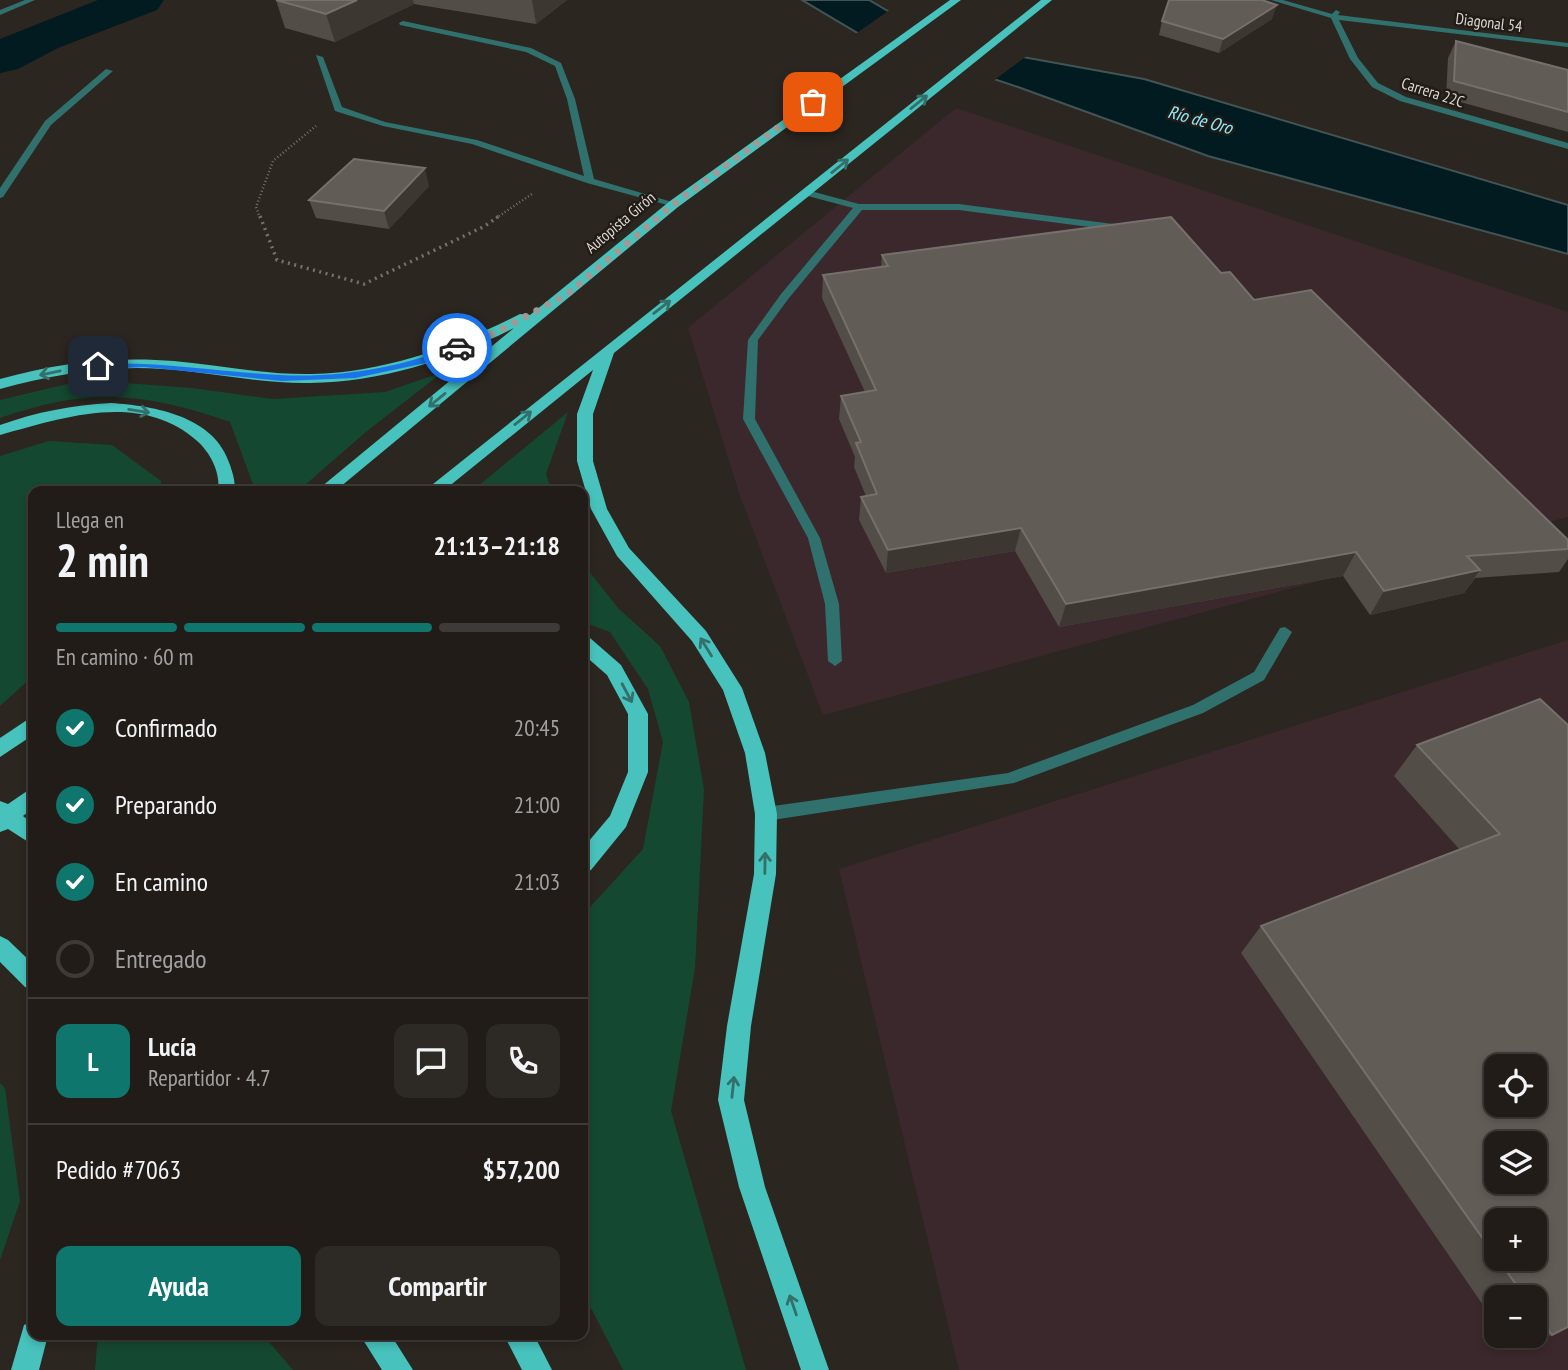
<!DOCTYPE html>
<html lang="es">
<meta charset="utf-8">
<style>
body{margin:0;font-family:"PT Sans Narrow",sans-serif;background:#2d2925;color:#f1f3f6;height:100vh;display:flex;flex-direction:column;font-size:26px;white-space:nowrap}
*{box-sizing:border-box;margin:0}
p{font-size:23px;color:#a2a1a2}
.icon{flex:none;width:38px;height:38px;fill:none;stroke:currentColor;stroke-width:2;stroke-linecap:round;stroke-linejoin:round}
.map{position:relative;flex:1;overflow:hidden}
.details{position:absolute;left:28px;top:486px;width:560px;height:854px;display:flex;flex-direction:column;background:#211c18;border-radius:14px;box-shadow:0 4px 10px #0003,0 0 0 2px #3e3a37}
.details>*{flex:none}
.controls{position:absolute;left:1484px;top:1054px;display:grid;gap:14px}
.controls a{display:grid;place-items:center;width:63px;height:63px;border-radius:14px;background:#211c18;box-shadow:0 4px 10px #0003,0 0 0 2px #3e3a37;font-size:35px}
.pin{position:absolute;display:grid;place-items:center;width:60px;height:60px;color:#fff;margin:-30px;border-radius:14px;box-shadow:0 4px 10px #0006}
.courier{position:absolute;display:grid;place-items:center;width:70px;height:70px;margin:-35px;border:5px solid #1a73e8;border-radius:50%;background:#fff;color:#222;box-shadow:0 2px 9px #0007}
.headline em{font-style:normal;font-weight:800}
.headline div{display:flex;flex-direction:column-reverse}
.headline{display:flex;align-items:center;justify-content:space-between;height:119px;padding:0 28px}
h1{font-size:46px;font-weight:800;line-height:52px}
.bar{display:grid;grid-template-columns:repeat(4,1fr);gap:10px 7px;align-content:center;height:84px;padding:0 28px}
.bar i{height:9px;border-radius:5px;background:#3e3a37}
.bar .active{background:#0f766e}
.bar p{grid-column:span 4}
.line{display:flex;align-items:center;gap:18px;padding:0 28px;border-top:2px solid #3e3a37}
.line div{flex:1}
.round{display:grid;place-items:center;flex:none;width:74px;height:74px;border-radius:14px;background:#2d2925}
ol{padding:0 28px;list-style:none}
li{display:flex;align-items:center;gap:21px;height:77px}
li p{margin-inline-start:auto}
li .icon{padding:7px;border-radius:50%;background:#0f766e;color:#fff;stroke-width:4}
li:last-child{color:#a2a1a2}
li i{width:38px;height:38px;border:4px solid #3e3a37;border-radius:50%}
.primary-button{display:flex;gap:14px;margin-top:auto;padding:14px 28px}
.primary-button a{flex:1;height:80px;border-radius:14px;background:#0f766e;color:#fff;font-size:28px;font-weight:800;line-height:80px;text-align:center}
.primary-button a+a{background:#2d2925;color:#f1f3f6}
.map>svg:first-child{display:block}
</style>
<div class="map">
<svg width="1568" height="1370" viewBox="0 0 1568 1370">
<rect width="100%" height="100%" fill="#2c2620"/>
<!-- industrial -->
<g fill="#3b282d" fill-rule="evenodd">
<path d="M956 108 1568 312V517L1322 580 823 715 739 493 688 328Z"/>
<path d="M1568 640V1370H959L839 869ZM1496 1066H1535V1104H1496ZM1496 1143H1535V1181H1496ZM1496 1220H1535V1258H1496ZM1496 1297H1535V1335H1496Z"/>
</g>
<!-- green -->
<g fill="#154831">
<path d="M443 372 367 431 297 492H251L254 487 230 422C144 392 88 387 0 418V400L84 380 192 388 273 399 385 392Z"/>
<path d="M568 412 546 474 552 492H471Z"/>
<path d="M49 441 112 445 161 481V492H33V676L0 706V456Z"/>
<path d="M583 564 619 609 660 646 689 702 704 790 695 968 671 1111 746 1370H623L592 1310 583 1299V915L643 849 663 742 648 689 610 632 583 622Z"/>
<path d="M0 1083 5 1088 20 1201 0 1260Z"/>
<path d="M98 1335H263L293 1370H95Z"/>
</g>
<!-- water -->
<path fill="#011b20" stroke="#435456" stroke-width="2" d="M802 0H869L905 21 1001 53 1144 79 1568 205V254L1208 156 1018 87 861 35Z"/>
<!-- pier -->
<path fill="#2c2620" d="M891 9 906 18 1002 50 1028 55 992 82 854 35Z"/>
<g fill="none" stroke-linecap="round" stroke-linejoin="round">
<!-- river -->
<path fill="#011b20" fill-rule="evenodd" d="M98 0H164L157 10 58 48 18 69 0 73V39Z"/>
<!-- path-far1 -->
<g stroke="#76716d" stroke-width="2.5" stroke-dasharray="1 2.5" stroke-linecap="butt">
<path d="M260 218 256 207 273 161 316 126"/>
<path d="M496 218 532 194"/>
</g>
<!-- path -->
<path stroke="#76716d" stroke-width="3.5" stroke-dasharray="2 4.5" stroke-linecap="butt" d="M260 216 277 260 364 284 485 226 499 216"/>
<!-- service -->
<g fill="#30706d" fill-rule="evenodd">
<path d="M25 0H35L0 15V10Z"/>
<path d="M403 21 531 48 561 63 575 99 594 179 679 204 671 206 587 183 472 144 383 126 335 111 316 55 323 57 342 107 385 122 477 140 584 176 567 99 555 66 526 52 400 25 399 23Z"/>
<path d="M106 69 113 71 51 125 3 197 0 198V188L45 121Z"/>
<path d="M807 190 859 204H959L1121 225 1126 228 1121 231 959 210H862L789 298 758 340 755 419 820 538 839 604 842 661 835 666 828 661 825 604 808 538 743 419 748 340 781 294 853 208 804 195 802 193Z"/>
<path d="M1285 627 1292 632 1264 680 1203 713 1014 783 766 821 761 819 758 814 761 809 766 807 1008 773 1193 705 1254 672 1280 628Z"/>
</g>
<!-- minor -->
<path fill="#30706d" fill-rule="evenodd" d="M1271 0H1283L1332 14 1336 10 1340 12 1338 15 1568 43V47L1339 20 1358 58 1378 83 1406 97 1568 143V149L1400 101 1372 87 1350 59 1331 18Z"/>
<!-- trunk -->
<g fill="#47c2bc" fill-rule="evenodd">
<path d="M950 0H961L678 207 334 492H315L514 328C451 360 380 382 310 383 260 384 212 372 162 369 107 365 53 375 0 389V379C56 363 116 356 174 361 220 365 265 375 312 374 386 372 454 347 520 314L530 315 670 201Z"/>
<path d="M1041 0H1052L614 353 593 414V461L607 509 629 548 706 631 742 688 765 753 777 814 776 874 751 1026 744 1100 765 1187 829 1370H801L739 1187 718 1100 727 1026 754 874 755 814 745 753 723 690 692 641 617 556 591 509 577 461V414L593 370 442 492H423Z"/>
<path d="M111 403C155 406 215 416 230 465 233 474 236 483 234 492H218C221 472 210 452 196 440 139 391 63 418 0 435V425C37 412 72 405 111 403Z"/>
<path d="M583 636 590 638 621 665 648 714V772L626 827 591 870 583 873V848L610 816 628 772V714L607 675 583 654Z"/>
<path d="M33 716V735L0 757V738Z"/>
<path d="M33 787V808L23 816 33 824V845L8 829 0 832V801L8 804Z"/>
<path d="M0 936 8 940 33 964V990L25 987 0 962Z"/>
<path d="M33 1321V1335H48L39 1370H11L24 1325Z"/>
<path d="M360 1335H391L413 1370H382Z"/>
<path d="M504 1335H534L552 1370H522Z"/>
</g>
</g>
<!-- wall -->
<g fill="#534d48" fill-rule="evenodd">
<path d="M276 0H567L536 24 414 4 335 42 285 28Z"/>
<path d="M1272 19 1219 53 1159 35 1162 21Z"/>
<path d="M1456 41 1568 70V132L1446 98 1448 58Z"/>
<path d="M429 186 389 229 316 218 309 200Z"/>
<path d="M882 255 1221 273 1254 300 1568 540V559L1559 572 1475 578 1464 593 1370 615 1343 576 1059 627 1015 551 886 573 859 520 861 497 866 496 854 467 855 457 839 419 841 396 865 392 822 298 823 275 881 267Z"/>
<path d="M1540 699 1552 1335 1513 1348 1504 1335H1535V1297H1496V1324L1241 953 1261 926 1460 850 1394 776 1417 745ZM1496 1220 1535 1258H1496Z"/>
</g>
<!-- shaded-wall -->
<g fill="#3d3731">
<path d="M357 0H413L414 4 335 42 326 14Z"/>
<path d="M532 0H567L536 24Z"/>
<path d="M1277 5 1272 19 1219 53 1223 39Z"/>
<path d="M425 168 429 186 389 229 384 211Z"/>
<path d="M1021 528 1015 551 886 573 888 550Z"/>
<path d="M1356 552 1343 576 1059 627 1066 604Z"/>
<path d="M1480 570 1464 593 1370 615 1384 591Z"/>
</g>
<!-- building -->
<g fill="#625c57" stroke="#75706b" stroke-width="2" fill-rule="evenodd">
<path d="M276 0H357L326 14Z"/>
<path d="M1169 0H1262L1277 5 1223 39 1162 21Z"/>
<path d="M1456 41 1568 70V112L1454 81Z"/>
<path d="M354 159 425 168 384 211 309 200Z"/>
<path d="M1171 217 1221 273 1230 272 1254 300 1311 290 1568 540V549L1467 556 1480 570 1384 591 1356 552 1066 604 1021 528 888 550 861 497 877 494 856 443 861 442 841 396 876 390 823 275 888 266 882 255Z"/>
<path d="M1540 699 1568 725V1327L1552 1335 1535 1311V1297H1525L1497 1258H1535V1220H1496V1257L1261 926 1500 834 1417 745ZM1496 1066H1535V1104H1496ZM1496 1143H1535V1181H1496Z"/>
</g>
<!-- one-way arrows -->
<defs><path id="oneway-shaft" d="M-6 0H5M1.5-3L5.5 0L1.5 3" fill="none" stroke-width="1.6" stroke-linecap="round" stroke-linejoin="round" transform="scale(1.75)"/></defs>
<g stroke="#346f6a">
<use href="#oneway-shaft" transform="translate(919 102) rotate(-39)"/>
<use href="#oneway-shaft" transform="translate(840 166) rotate(-39)"/>
<use href="#oneway-shaft" transform="translate(662 307) rotate(-38)"/>
<use href="#oneway-shaft" transform="translate(50 373) rotate(168)"/>
<use href="#oneway-shaft" transform="translate(437 400) rotate(141)"/>
<use href="#oneway-shaft" transform="translate(139 411) rotate(9)"/>
<use href="#oneway-shaft" transform="translate(523 418) rotate(-39)"/>
<use href="#oneway-shaft" transform="translate(706 647) rotate(-122)"/>
<use href="#oneway-shaft" transform="translate(627 693) rotate(62)"/>
<use href="#oneway-shaft" transform="translate(765 863) rotate(-89)"/>
<use href="#oneway-shaft" transform="translate(733 1087) rotate(-84)"/>
<use href="#oneway-shaft" transform="translate(793 1305) rotate(-109)"/>
</g>
<!-- route -->
<path fill="#1a73e8" d="M454 346 461 348 426 363 355 378 282 381 144 367 98 369 94 366 98 364C160 361 218 372 280 375 339 378 400 368 454 346Z"/>
<g fill="none" stroke-linecap="round" stroke-linejoin="round">
<!-- done -->
<path stroke="#9e9a96" stroke-width="7" stroke-dasharray="0 12.6" d="M457 348 495 333 566 295 674 204 813 102"/>
</g>
<g text-anchor="middle" stroke-width="5" stroke-linejoin="round" paint-order="stroke">
<!-- far-street labels -->
<g font-size="16" fill="#dcd8d5" stroke="#221c17">
<text transform="translate(1489 22) rotate(7)" y="6">Diagonal 54</text>
<text transform="translate(1433 92) rotate(18)" y="6">Carrera 22C</text>
<text transform="translate(620 222) rotate(-40)" y="6">Autopista Girón</text>
</g>
<!-- far-water labels -->
<g font-size="18" font-style="italic" fill="#8eebff" stroke="#221c17">
<text transform="translate(1200 120) rotate(15)" y="6">Río de Oro</text>
</g>
</g>
</svg>
<div class="controls">
<a><svg class="icon" aria-label="locate" viewBox="0 0 24 24"><circle cx="12" cy="12" r="6"/><path d="M12 2v4M12 18v4M2 12h4M18 12h4"/></svg></a>
<a><svg class="icon" aria-label="layers" viewBox="0 0 24 24"><path d="M12 4l9 5-9 5-9-5zM3 14l9 5 9-5"/></svg></a>
<a>+</a>
<a>−</a>
</div>
<div class="pin" style="left:813px;top:102px;background:#ea580c"><svg class="icon" aria-label="bag" viewBox="0 0 24 24"><path d="M5 8h14l-1 12H6zM9 8a3 3 0 0 1 6 0"/></svg></div>
<div class="pin" style="left:98px;top:366px;background:#1f2937"><svg class="icon" aria-label="home" viewBox="0 0 24 24"><path d="M3 11l9-7 9 7M6 9v11h12V9"/></svg></div>
<div class="courier" style="left:457px;top:348px"><svg class="icon" aria-label="car" viewBox="0 0 24 24"><path d="M5 17H2v-5l4-1 3-4h7l3 4 3 1v5h-3M9 17h6M6 11h13"/><circle cx="7" cy="17" r="2"/><circle cx="17" cy="17" r="2"/></svg></div>
<section class="details">
<div class="headline"><div><h1>2 min</h1><p>Llega en</p></div><em>21:13–21:18</em></div>
<div class="bar"><i class="active"></i><i class="active"></i><i class="active"></i><i></i><p>En camino · 60 m</p></div>
<ol>
<li><svg class="icon" aria-label="check" viewBox="0 0 24 24"><path d="M5 12l5 5 9-10"/></svg>Confirmado<p>20:45</p></li>
<li><svg class="icon" aria-label="check" viewBox="0 0 24 24"><path d="M5 12l5 5 9-10"/></svg>Preparando<p>21:00</p></li>
<li><svg class="icon" aria-label="check" viewBox="0 0 24 24"><path d="M5 12l5 5 9-10"/></svg>En camino<p>21:03</p></li>
<li><i></i>Entregado</li>
</ol>
<div class="line" style="height:126px"><b class="round" style="background:#0f766e;color:#fff">L</b><div><b>Lucía</b><p>Repartidor · 4.7</p></div><a class="round"><svg class="icon" aria-label="chat" viewBox="0 0 24 24"><path d="M4 5h16v11H9l-5 4z"/></svg></a><a class="round"><svg class="icon" aria-label="phone" viewBox="0 0 24 24"><path d="M5 4h4l2 5-3 2q2 4 5 5l2-3 5 2v4C11 20 4 13 5 4z"/></svg></a></div>
<div class="line" style="height:91px"><div>Pedido #7063</div><b>$57,200</b></div>
<div class="primary-button"><a>Ayuda</a><a>Compartir</a></div>
</section>
</div>
